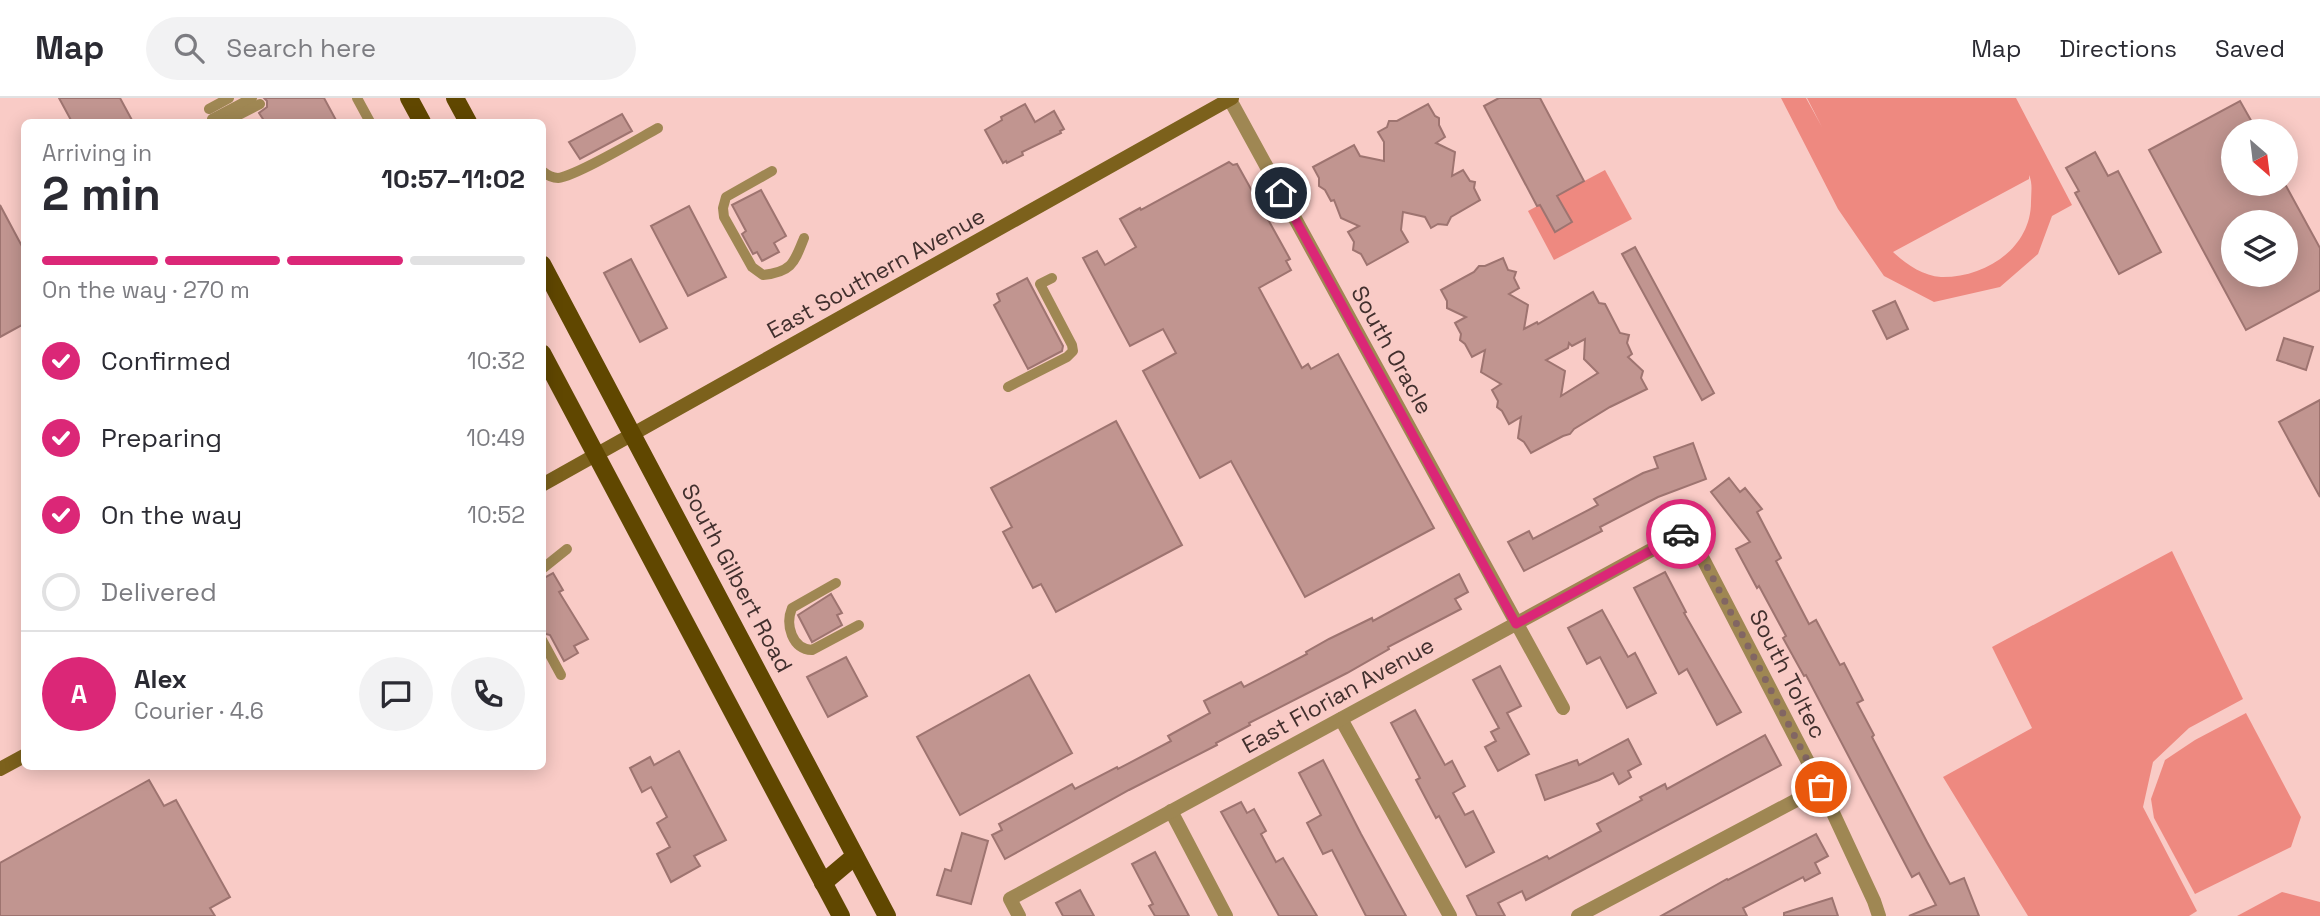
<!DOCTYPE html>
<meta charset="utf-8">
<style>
body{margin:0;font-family:"Space Grotesk",sans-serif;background:#f2f2f3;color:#2b2b33;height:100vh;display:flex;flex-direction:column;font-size:26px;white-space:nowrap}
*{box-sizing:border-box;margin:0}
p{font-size:23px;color:#7c7c81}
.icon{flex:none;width:38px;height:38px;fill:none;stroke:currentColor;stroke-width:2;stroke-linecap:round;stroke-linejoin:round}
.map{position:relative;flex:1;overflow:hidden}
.details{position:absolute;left:21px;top:21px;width:525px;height:651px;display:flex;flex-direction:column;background:#fff;border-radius:10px;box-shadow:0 4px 18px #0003}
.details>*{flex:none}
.needle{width:46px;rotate:152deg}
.buttons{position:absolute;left:2221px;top:21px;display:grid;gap:14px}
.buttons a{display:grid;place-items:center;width:77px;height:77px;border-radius:50%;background:#fff;box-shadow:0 4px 18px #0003;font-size:35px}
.pin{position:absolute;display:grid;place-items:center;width:60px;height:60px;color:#fff;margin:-30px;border:4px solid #fff;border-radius:50%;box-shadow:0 2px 7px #0007}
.courier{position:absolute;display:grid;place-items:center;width:70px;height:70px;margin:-35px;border:5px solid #db2777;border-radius:50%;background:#fff;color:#222;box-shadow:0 2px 9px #0007}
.headline em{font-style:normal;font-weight:800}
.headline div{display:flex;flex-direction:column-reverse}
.headline{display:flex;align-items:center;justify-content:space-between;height:119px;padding:0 21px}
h1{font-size:46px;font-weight:800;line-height:52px}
.bar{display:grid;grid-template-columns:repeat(4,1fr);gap:10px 7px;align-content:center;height:84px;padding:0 21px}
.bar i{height:9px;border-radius:5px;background:#e1e1e2}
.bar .active{background:#db2777}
.bar p{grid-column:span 4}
.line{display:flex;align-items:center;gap:18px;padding:0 21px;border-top:2px solid #e1e1e2}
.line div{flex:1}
.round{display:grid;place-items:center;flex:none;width:74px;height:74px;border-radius:37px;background:#f2f2f3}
ol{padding:0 21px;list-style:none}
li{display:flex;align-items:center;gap:21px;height:77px}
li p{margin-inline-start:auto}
li .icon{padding:7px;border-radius:50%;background:#db2777;color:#fff;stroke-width:4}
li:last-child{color:#7c7c81}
li i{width:38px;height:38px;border:4px solid #e1e1e2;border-radius:50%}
header{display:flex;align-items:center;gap:42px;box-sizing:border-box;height:98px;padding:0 35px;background:#fff;border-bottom:2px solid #e1e1e2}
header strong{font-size:33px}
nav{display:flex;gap:38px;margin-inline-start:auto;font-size:24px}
.search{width:490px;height:63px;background:#f2f2f3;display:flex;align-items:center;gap:18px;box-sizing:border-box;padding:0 24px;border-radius:38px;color:#7c7c81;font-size:26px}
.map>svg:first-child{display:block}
</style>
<header>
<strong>Map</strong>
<div class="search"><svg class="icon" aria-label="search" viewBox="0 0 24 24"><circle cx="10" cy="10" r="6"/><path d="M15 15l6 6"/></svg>Search here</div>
<nav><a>Map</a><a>Directions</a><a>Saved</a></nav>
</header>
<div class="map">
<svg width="2320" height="818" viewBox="0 0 2320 818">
<rect width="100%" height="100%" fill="#f9cbc6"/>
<!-- green -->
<g fill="#ee8980" fill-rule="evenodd">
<path d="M1781 0H1806L1822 29 1807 0H2016L2072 107 2052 118 2038 156 2000 189 1934 204 1884 178 1838 111ZM2029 77C2033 86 2031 95 2031 104 2031 151 1984 180 1941 179 1923 178 1906 166 1893 154L2029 81Z"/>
<path d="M1605 72 1632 121 1554 162 1528 113Z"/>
<path d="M2172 453 2243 601 2189 630 2153 664 2143 709 2197 813 2189 818H2028L1943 679 2032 630 1992 549Z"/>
<path d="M2246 615 2301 719 2291 749 2195 796 2154 720 2151 701 2165 662 2195 642Z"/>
<path d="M2282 794 2320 804V818H2237Z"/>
</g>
<!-- building -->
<g fill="#c19590" stroke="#9e7470" stroke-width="2" fill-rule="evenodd">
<path d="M59 0H120L133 24H72Z"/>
<path d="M264 0H324L337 24H265L259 15 267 9V3Z"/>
<path d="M1499 0H1540L1584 83 1557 98 1572 124 1555 134 1540 107 1537 108 1484 8Z"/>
<path d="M2240 3 2257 33H2233V86H2285L2320 150V192L2246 232 2149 52ZM2233 124H2286V177H2233Z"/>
<path d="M1025 6 1035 24 1054 13 1064 31 1060 33 1061 35 1022 54 1023 57 1007 65 1006 63 1003 65 985 32 1002 22 1001 19Z"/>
<path d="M1428 6 1435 18 1439 20V27L1445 39 1436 45 1455 54 1452 78 1463 72 1470 83 1475 84 1474 90 1480 102 1451 119 1447 127 1438 126 1431 130 1425 119 1403 114 1401 132 1408 144 1367 167 1361 156 1353 152 1354 144 1348 134 1359 128 1341 120 1334 102 1331 103 1325 92 1319 88V80L1313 69 1354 47 1360 58 1384 63V44L1378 34 1387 29 1389 23H1397Z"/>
<path d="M622 16 632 33 580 61 569 44Z"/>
<path d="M2095 54 2108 78 2118 73 2161 154 2119 176 2075 95 2079 93 2066 70Z"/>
<path d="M1229 64 1233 67 1237 66 1290 161 1286 163 1291 172 1259 190 1302 270 1308 266 1311 271 1338 256 1434 430 1305 499 1231 363 1200 380 1143 273 1176 255 1163 231 1130 248 1083 160 1097 153 1105 167 1136 149 1120 121 1140 110 1141 112Z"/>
<path d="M761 92 786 138 774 145 779 154 762 163 757 154 753 156 742 136 746 133 732 107Z"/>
<path d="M0 107 24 152V226L0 239Z"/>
<path d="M689 108 726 179 688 198 651 128Z"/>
<path d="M1635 149 1714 295 1702 302 1622 156Z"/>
<path d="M1503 160 1508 172 1516 174 1514 180 1519 190 1509 196 1528 207 1524 231 1537 224 1538 226 1593 194 1599 205 1605 206 1620 235 1629 237 1627 245 1632 256 1628 259 1643 273 1641 280 1647 291 1610 309 1574 331 1570 336 1563 338 1531 355 1524 344 1518 340 1521 319 1509 326 1502 313 1497 309 1498 303 1492 292 1501 286 1481 274 1485 252 1472 259 1465 246 1460 242 1461 236 1455 225 1466 219 1447 210V203L1441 192 1474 174 1479 168H1485ZM1585 241 1584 261 1598 275 1561 298 1565 273 1546 262 1568 250 1569 245 1572 248Z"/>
<path d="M631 161 667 230 640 244 604 175Z"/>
<path d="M1027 180 1063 248 1062 253 1028 271 994 207 1000 203 997 196Z"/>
<path d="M1895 203 1908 231 1887 241 1873 213Z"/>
<path d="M2284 240 2313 249 2306 272 2277 262Z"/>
<path d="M2320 302V399L2279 324Z"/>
<path d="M1116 323 1182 447 1056 514 1041 486 1033 490 1003 434 1012 429 991 390Z"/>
<path d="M1693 345 1706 381 1658 399 1600 429 1602 433 1524 473 1508 444 1529 433 1533 441 1598 407 1594 401 1643 375 1658 370 1654 359Z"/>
<path d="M1729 380 1740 394 1745 390 1762 411 1757 414 1781 460 1776 463 1809 526 1816 522 1840 567 1844 565 1863 602 1857 605 1874 637 1872 639 1927 744 1950 786 1964 780 1979 818H1909L1936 807 1919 775 1912 779 1806 577 1804 578 1783 540 1786 538 1759 488 1757 490 1736 451 1750 444 1711 394Z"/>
<path d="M1665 474 1686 514 1684 515 1741 614 1717 627 1687 571 1679 576 1634 490Z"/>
<path d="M553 475 563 492 559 494 588 541 574 548 578 555 564 563 550 537 542 535V481Z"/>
<path d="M1459 476 1468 494 1455 501 1461 511 1388 549 1389 551 1347 575 1249 625 1250 627 1216 645 1217 647 1129 692 1005 761 992 737 1002 732 999 726 1072 686 1075 691 1117 669 1118 671 1171 643 1168 638 1210 615 1204 603 1241 584 1244 589 1307 556 1306 554 1329 541 1372 520 1373 523Z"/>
<path d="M831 496 842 515 837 517 842 527 812 544 798 517Z"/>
<path d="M1602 512 1628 559 1635 555 1656 595 1627 610 1600 559 1587 566 1568 530Z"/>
<path d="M846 559 867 598 828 619 807 579Z"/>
<path d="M1500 568 1521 608 1507 615 1529 656 1498 673 1485 649 1496 643 1491 634 1499 630 1473 582Z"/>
<path d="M1029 577 1072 655 960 717 917 639Z"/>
<path d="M1415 612 1445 667 1452 663 1465 688 1453 695 1465 717 1473 713 1494 754 1466 769 1439 718 1436 720 1416 682 1420 680 1391 625Z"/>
<path d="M1765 637 1781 667 1526 802 1522 793 1498 805 1505 818H1477L1467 798 1547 758 1549 761 1601 733 1597 726 1642 702 1640 699 1665 686 1667 691Z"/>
<path d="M1628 641 1641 666 1628 673 1631 679 1619 686 1613 675 1599 682 1545 702 1536 677 1577 662 1579 667Z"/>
<path d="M679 653 726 742 694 758 700 768 671 784 657 756 670 749 657 725 667 719 651 689 642 694 630 670 650 659 654 667Z"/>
<path d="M1323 662 1361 736 1406 818H1366L1332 752 1323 756 1307 725 1321 717 1299 675Z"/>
<path d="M149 682 164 708 176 702 230 799 210 810 215 818H0V765Z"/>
<path d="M1241 704 1247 715 1254 711 1266 733 1261 736 1276 764 1283 760 1317 818H1279L1221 714Z"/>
<path d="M962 735 988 743 971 806 937 797 945 771 951 773Z"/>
<path d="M1816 736 1828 758 1815 765 1820 775 1805 783 1803 779 1743 810 1747 818H1661L1727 781 1728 782Z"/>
<path d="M1155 754 1189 818H1155L1149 808 1153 806 1132 766Z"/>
<path d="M1080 792 1094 818H1063L1056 805Z"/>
<path d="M1832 800 1838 818H1784V815Z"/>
</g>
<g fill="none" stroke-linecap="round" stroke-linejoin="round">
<!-- lane -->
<g stroke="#9f8753" stroke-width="10">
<path d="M357 0 370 24"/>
<path d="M209 11 229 0"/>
<path d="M212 21 252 0"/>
<path d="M225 24 260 6"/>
<path d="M542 73C547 77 552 80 558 80 576 78 638 41 658 30"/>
<path d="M772 73 726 99 723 110 724 119 752 169 763 177C792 174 794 165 804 140"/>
<path d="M1008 289 1067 259 1073 253 1072 247 1040 186 1052 180"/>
<path d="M542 471 567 451"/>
<path d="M836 485 792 510C785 527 792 551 812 552L859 527"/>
<path d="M542 542 561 577"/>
</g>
<!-- street -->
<g stroke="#9f8753" stroke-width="14">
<path d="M1229 0 1563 610"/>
<path d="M1341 621 1450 818"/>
<path d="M1171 713 1226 818"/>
<path d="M1019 818 1010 801 1688 432 1821 689 1874 803 1879 818"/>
<path d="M1578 818 1821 689"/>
</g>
<!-- secondary -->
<g stroke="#7c611c" stroke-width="14">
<path d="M542 387 1232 0"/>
<path d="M0 671 24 658"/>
</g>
<!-- primary -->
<g stroke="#604700" stroke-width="18">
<path d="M409 0 422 24"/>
<path d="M455 0 468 24"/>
<path d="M542 166 887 818"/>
<path d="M542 255 841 818"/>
<path d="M823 785 855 758"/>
</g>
</g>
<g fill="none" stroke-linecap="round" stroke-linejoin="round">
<!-- done -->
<path stroke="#826663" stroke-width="7" stroke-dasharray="0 12.6" d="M1681 436 1688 432 1821 689"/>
<!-- route -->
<path stroke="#db2777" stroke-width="9" d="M1281 95 1516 526 1681 436"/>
</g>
<g text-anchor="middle" stroke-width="6" stroke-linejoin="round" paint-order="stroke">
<!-- street labels -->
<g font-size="23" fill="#42302e" stroke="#f9cbc6">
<text transform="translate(876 175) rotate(-29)" y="8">East Southern Avenue</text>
<text transform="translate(1392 252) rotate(61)" y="8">South Oracle</text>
<text transform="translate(737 480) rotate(62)" y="8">South Gilbert Road</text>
<text transform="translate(1788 576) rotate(63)" y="8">South Toltec</text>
<text transform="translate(1338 597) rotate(-29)" y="8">East Florian Avenue</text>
</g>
</g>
</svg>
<div class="buttons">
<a><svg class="needle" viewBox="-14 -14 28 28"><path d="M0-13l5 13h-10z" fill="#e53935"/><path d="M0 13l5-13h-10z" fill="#7c7c81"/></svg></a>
<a><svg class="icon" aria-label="layers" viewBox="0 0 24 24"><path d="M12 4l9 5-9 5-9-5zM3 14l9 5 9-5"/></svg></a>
</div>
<div class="pin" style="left:1821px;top:689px;background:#ea580c"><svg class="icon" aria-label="bag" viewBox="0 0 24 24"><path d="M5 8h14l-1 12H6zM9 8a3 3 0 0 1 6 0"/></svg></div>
<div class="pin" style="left:1281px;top:95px;background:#1f2937"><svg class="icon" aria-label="home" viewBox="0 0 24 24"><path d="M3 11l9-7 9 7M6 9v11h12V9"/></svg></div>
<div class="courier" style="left:1681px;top:436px"><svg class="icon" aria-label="car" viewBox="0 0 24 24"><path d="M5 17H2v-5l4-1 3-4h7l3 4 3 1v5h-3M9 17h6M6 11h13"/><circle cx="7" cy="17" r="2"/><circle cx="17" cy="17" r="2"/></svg></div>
<section class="details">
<div class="headline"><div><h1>2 min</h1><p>Arriving in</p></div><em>10:57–11:02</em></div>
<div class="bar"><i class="active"></i><i class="active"></i><i class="active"></i><i></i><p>On the way · 270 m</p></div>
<ol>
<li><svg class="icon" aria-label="check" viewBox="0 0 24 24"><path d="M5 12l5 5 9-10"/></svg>Confirmed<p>10:32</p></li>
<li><svg class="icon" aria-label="check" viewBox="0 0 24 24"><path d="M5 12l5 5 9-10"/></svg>Preparing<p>10:49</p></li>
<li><svg class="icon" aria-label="check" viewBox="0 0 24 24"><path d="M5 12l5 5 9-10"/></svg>On the way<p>10:52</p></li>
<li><i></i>Delivered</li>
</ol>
<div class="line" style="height:126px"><b class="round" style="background:#db2777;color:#fff">A</b><div><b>Alex</b><p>Courier · 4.6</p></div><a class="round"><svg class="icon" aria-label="chat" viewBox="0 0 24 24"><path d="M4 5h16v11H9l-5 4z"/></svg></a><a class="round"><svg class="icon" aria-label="phone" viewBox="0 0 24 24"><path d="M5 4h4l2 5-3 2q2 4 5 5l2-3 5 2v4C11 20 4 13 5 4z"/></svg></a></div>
</section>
</div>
